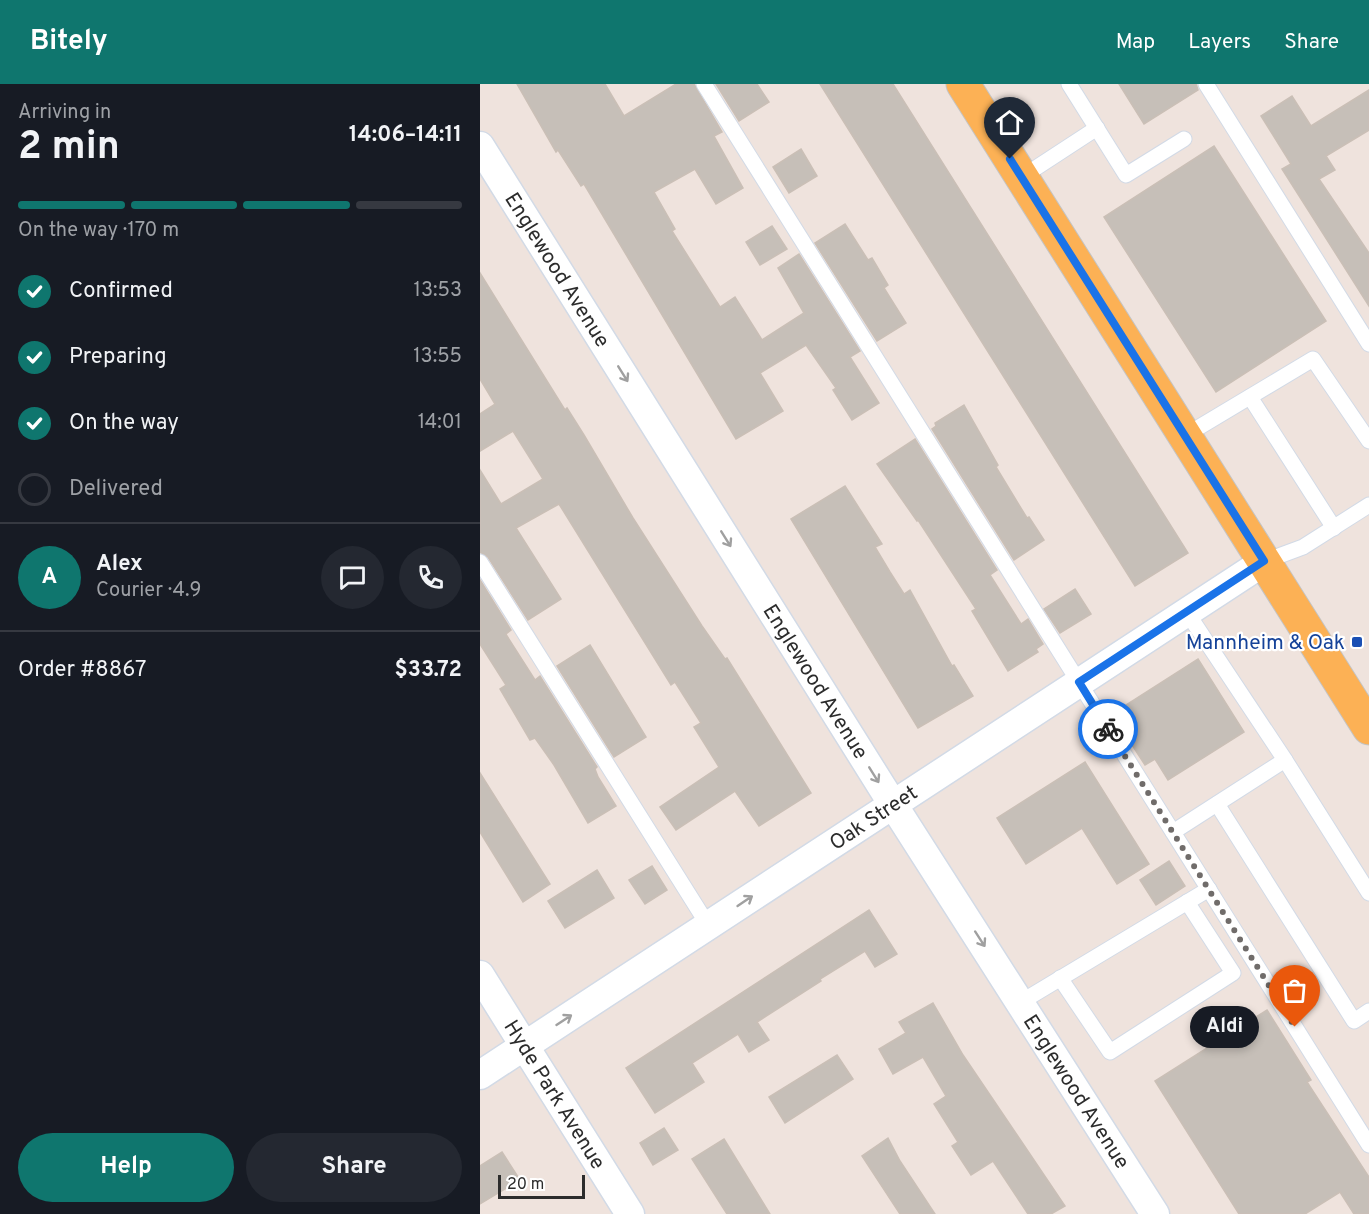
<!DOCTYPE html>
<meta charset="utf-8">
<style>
body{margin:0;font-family:Overpass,sans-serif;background:#242831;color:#f1f3f6;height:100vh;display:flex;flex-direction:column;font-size:22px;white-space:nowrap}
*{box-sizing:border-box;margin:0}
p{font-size:20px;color:#9ea1a6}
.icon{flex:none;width:33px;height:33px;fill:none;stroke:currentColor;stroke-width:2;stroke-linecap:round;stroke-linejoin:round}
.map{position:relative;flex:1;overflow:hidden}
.panel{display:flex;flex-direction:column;background:#171b24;width:480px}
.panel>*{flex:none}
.scale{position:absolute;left:18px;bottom:15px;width:87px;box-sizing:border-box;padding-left:6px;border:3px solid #2c2c2c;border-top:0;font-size:16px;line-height:21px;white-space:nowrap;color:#2c2c2c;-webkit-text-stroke:4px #fff;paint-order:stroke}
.pin{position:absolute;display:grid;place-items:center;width:51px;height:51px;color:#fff;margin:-62px -26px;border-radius:50% 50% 50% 0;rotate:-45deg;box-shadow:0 0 6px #0007}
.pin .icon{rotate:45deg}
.courier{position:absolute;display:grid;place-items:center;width:60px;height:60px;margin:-30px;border:4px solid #1a73e8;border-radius:50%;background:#fff;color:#222;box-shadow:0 2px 8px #0007}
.bubble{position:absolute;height:42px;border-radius:21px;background:#171b24;box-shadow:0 3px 9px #0003;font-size:20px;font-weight:700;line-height:42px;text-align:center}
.overview em{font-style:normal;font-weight:700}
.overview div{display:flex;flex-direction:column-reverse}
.overview{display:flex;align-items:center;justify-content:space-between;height:102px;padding:0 18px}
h1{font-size:39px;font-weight:700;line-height:45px}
.bar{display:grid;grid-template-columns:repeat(4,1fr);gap:9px 6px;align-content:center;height:72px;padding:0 18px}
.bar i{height:8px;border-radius:4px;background:#363941}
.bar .current{background:#0f766e}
.bar p{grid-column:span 4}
.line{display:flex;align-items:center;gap:15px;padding:0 18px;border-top:2px solid #363941}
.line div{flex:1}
.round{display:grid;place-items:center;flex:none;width:63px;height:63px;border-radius:32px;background:#242831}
ol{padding:0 18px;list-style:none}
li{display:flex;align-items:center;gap:18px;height:66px}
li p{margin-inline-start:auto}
li .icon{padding:6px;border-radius:50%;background:#0f766e;color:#fff;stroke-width:4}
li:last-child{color:#9ea1a6}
li i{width:33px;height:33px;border:3px solid #363941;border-radius:50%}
.button{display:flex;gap:12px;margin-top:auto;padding:12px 18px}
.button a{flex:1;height:69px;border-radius:36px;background:#0f766e;color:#fff;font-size:24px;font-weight:700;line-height:69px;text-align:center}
.button a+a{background:#242831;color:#f1f3f6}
header{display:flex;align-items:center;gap:36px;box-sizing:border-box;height:84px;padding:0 30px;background:#0f766e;color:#fff}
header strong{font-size:28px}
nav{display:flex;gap:33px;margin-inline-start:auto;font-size:21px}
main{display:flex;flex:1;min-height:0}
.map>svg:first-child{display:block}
</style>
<header>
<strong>Bitely</strong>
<nav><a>Map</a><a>Layers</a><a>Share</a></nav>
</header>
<main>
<section class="panel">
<div class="overview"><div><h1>2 min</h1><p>Arriving in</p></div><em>14:06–14:11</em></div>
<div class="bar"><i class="current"></i><i class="current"></i><i class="current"></i><i></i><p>On the way · 170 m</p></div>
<ol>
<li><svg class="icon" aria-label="check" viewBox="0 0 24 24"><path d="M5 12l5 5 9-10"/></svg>Confirmed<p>13:53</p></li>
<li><svg class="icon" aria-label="check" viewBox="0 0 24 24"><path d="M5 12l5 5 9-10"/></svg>Preparing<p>13:55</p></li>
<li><svg class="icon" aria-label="check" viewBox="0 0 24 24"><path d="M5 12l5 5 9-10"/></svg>On the way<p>14:01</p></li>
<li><i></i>Delivered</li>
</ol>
<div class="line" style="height:108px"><b class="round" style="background:#0f766e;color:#fff">A</b><div><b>Alex</b><p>Courier · 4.9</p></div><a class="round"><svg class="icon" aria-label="chat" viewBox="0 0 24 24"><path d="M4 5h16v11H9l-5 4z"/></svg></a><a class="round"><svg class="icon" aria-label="phone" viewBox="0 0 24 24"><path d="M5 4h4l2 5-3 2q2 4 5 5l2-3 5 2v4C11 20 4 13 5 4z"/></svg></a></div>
<div class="line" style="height:78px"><div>Order #8867</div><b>$33.72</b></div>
<div class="button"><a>Help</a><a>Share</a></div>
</section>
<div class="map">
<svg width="889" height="1130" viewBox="0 0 889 1130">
<rect width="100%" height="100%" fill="#efe3dd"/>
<!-- building -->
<g fill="#c6bfb8" stroke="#cabfb6" stroke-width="1.5">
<path d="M37 0H125L144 32 196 0H214L242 48 234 52 263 104 236 120 215 85 174 108 195 145 192 147 240 223 255 213 282 256 324 229 298 184 319 170 380 267 370 273 399 319 372 336 353 306 356 304 326 261 280 289 303 327 256 355 104 100 101 102 78 66 76 68Z"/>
<path d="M236 0H277L289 18 259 37Z"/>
<path d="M340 0H413L708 469 655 502Z"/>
<path d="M639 0H716L718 6 664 40Z"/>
<path d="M889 6V46L846 72 855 86 839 95 889 169V222L802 85 811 80 781 32 812 12 831 42Z"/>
<path d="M734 62 846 237 736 308 624 133Z"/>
<path d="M321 65 337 92 309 109 293 83Z"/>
<path d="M365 140 388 176 392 174 408 201 404 204 426 239 397 257 335 159Z"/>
<path d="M292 142 307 165 280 181 266 158Z"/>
<path d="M0 189 85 326 87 324 104 351 153 434 222 542 245 575 247 574 331 709 279 742 255 707 196 746 180 723 239 683 214 643 221 639 195 598 191 601 79 420 36 444 81 515 48 536 8 473 0 468V386L21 420 63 395 33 347 0 367V330L15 320 0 295Z"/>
<path d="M484 321 518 381 516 383 547 434 549 433 564 456 534 476 452 345 456 342 455 339Z"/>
<path d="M435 355 517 486 510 491 541 540 548 535 563 560 556 565 558 568 528 587 492 527 496 525 438 436 437 437 397 380Z"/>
<path d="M365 402 402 460 395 463 410 488 424 510 430 506 472 582 474 581 493 612 438 644 311 435Z"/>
<path d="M0 496 31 546 26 550 27 552 55 596 60 592 117 683 115 685 118 693 136 722 108 739 74 681 55 654 50 656 20 605 26 601 0 560Z"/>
<path d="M595 505 611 530 580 549 564 525Z"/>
<path d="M110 561 166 653 134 673 77 582Z"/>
<path d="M718 575 764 648 688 696 675 675 665 681 632 630Z"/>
<path d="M605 678 669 780 637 800 602 744 546 780 517 734Z"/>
<path d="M0 689 70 800 43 818 0 748Z"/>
<path d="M689 777 705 802 676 821 660 796Z"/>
<path d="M172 782 187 806 165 820 149 796Z"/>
<path d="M117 786 134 814 85 844 68 817Z"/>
<path d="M389 826 417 870 395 883 385 867 340 895 341 897 277 938 289 956 269 968 258 950 212 979 224 998 175 1029 146 984Z"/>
<path d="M453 919 483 971 585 1122 571 1130H548L513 1077 491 1091 472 1062 478 1058 454 1020 466 1012 443 973 413 990 399 965 426 949 419 938Z"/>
<path d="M787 926 831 996 827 998 889 1093V1130H874L860 1108 825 1130H759L675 997Z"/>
<path d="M357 971 373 995 305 1039 289 1013Z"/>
<path d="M184 1044 198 1066 173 1081 160 1059Z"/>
<path d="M408 1054 420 1077 455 1130H420L382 1072Z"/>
<path d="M244 1055 290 1130H247L212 1075Z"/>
<path d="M22 1068 40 1096 0 1120V1082Z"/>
</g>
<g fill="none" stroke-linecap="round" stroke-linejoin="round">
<defs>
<g id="service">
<path d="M224 0 889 1061"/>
<path d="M589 0 646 91 704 55"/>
<path d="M726 0 889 260"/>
<path d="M542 93 617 44"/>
<path d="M770 313 854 444"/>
<path d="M706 351 833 275 889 357"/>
<path d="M785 477 823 463 889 421"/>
<path d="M0 478 228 841"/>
<path d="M805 676 889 809"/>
<path d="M737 720 874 937 889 927"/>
<path d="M693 748 805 676 706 527"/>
<path d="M580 894 630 968 753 889 707 818"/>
<path d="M541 918 729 805"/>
</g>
<g id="minor">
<path id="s1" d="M0 62 412 719 675 1130"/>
<path id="s2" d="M0 891 150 1130"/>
<path id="s3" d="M0 991 785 477"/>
</g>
<path id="primary" d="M483 0 889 644"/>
</defs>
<!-- service casing -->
<use href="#service" stroke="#d2dae6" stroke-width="17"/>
<!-- minor casing -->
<use href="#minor" stroke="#d2dae6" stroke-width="31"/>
<!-- primary casing -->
<use href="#primary" stroke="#c4c4c4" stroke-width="35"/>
<!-- service -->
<use href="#service" stroke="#fff" stroke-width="15"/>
<!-- minor -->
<use href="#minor" stroke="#fff" stroke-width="28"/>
<!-- primary -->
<use href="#primary" stroke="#fcb155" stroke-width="33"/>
</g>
<!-- one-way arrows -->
<defs><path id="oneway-shaft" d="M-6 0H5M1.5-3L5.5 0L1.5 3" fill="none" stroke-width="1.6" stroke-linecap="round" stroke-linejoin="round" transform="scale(1.5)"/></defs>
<g stroke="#a0a0a0">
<use href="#oneway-shaft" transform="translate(143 290) rotate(58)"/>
<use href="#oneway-shaft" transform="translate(246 455) rotate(58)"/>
<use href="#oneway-shaft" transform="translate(394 691) rotate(58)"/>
<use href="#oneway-shaft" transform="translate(265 817) rotate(-34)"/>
<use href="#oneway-shaft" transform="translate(500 855) rotate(57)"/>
<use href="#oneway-shaft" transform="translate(84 936) rotate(-33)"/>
</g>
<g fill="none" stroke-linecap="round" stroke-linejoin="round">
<!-- done -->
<path stroke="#706c6a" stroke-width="6" stroke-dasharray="0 10.8" d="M628 645 815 943"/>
<!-- route -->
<path stroke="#1a73e8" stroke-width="8" d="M530 75 784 477 599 598 628 645"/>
</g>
<!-- markers -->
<rect fill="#1a4fb4" stroke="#fff" stroke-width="2" x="871" y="552" width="12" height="12" rx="3"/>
<g text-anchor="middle" stroke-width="4.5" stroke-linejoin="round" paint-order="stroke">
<!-- street labels -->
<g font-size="21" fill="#2c2c2c" stroke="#fff">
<text dy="7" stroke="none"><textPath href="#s1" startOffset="146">Englewood Avenue</textPath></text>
<text dy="7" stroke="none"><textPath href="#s1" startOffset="632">Englewood Avenue</textPath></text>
<text dy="7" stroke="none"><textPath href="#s3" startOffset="470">Oak Street</textPath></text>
<text dy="7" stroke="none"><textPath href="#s1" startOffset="1118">Englewood Avenue</textPath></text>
<text dy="7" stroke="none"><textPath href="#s2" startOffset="141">Hyde Park Avenue</textPath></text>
</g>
<!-- transit labels -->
<g font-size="21" fill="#164399" stroke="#fff" text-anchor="end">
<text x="865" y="565">Mannheim &amp; Oak</text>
</g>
</g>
</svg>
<div class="scale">20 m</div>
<div class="pin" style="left:815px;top:943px;background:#ea580c"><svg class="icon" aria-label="bag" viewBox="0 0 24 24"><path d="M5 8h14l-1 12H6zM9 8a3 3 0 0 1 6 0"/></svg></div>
<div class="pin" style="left:530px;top:75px;background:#1f2937"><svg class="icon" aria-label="home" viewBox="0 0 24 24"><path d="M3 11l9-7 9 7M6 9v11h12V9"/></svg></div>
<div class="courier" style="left:628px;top:645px"><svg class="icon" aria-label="bike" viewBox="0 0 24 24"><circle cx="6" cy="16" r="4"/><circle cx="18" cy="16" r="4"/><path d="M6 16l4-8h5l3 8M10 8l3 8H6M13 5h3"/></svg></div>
<div class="bubble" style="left:710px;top:922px;width:69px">Aldi</div>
</div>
</main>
